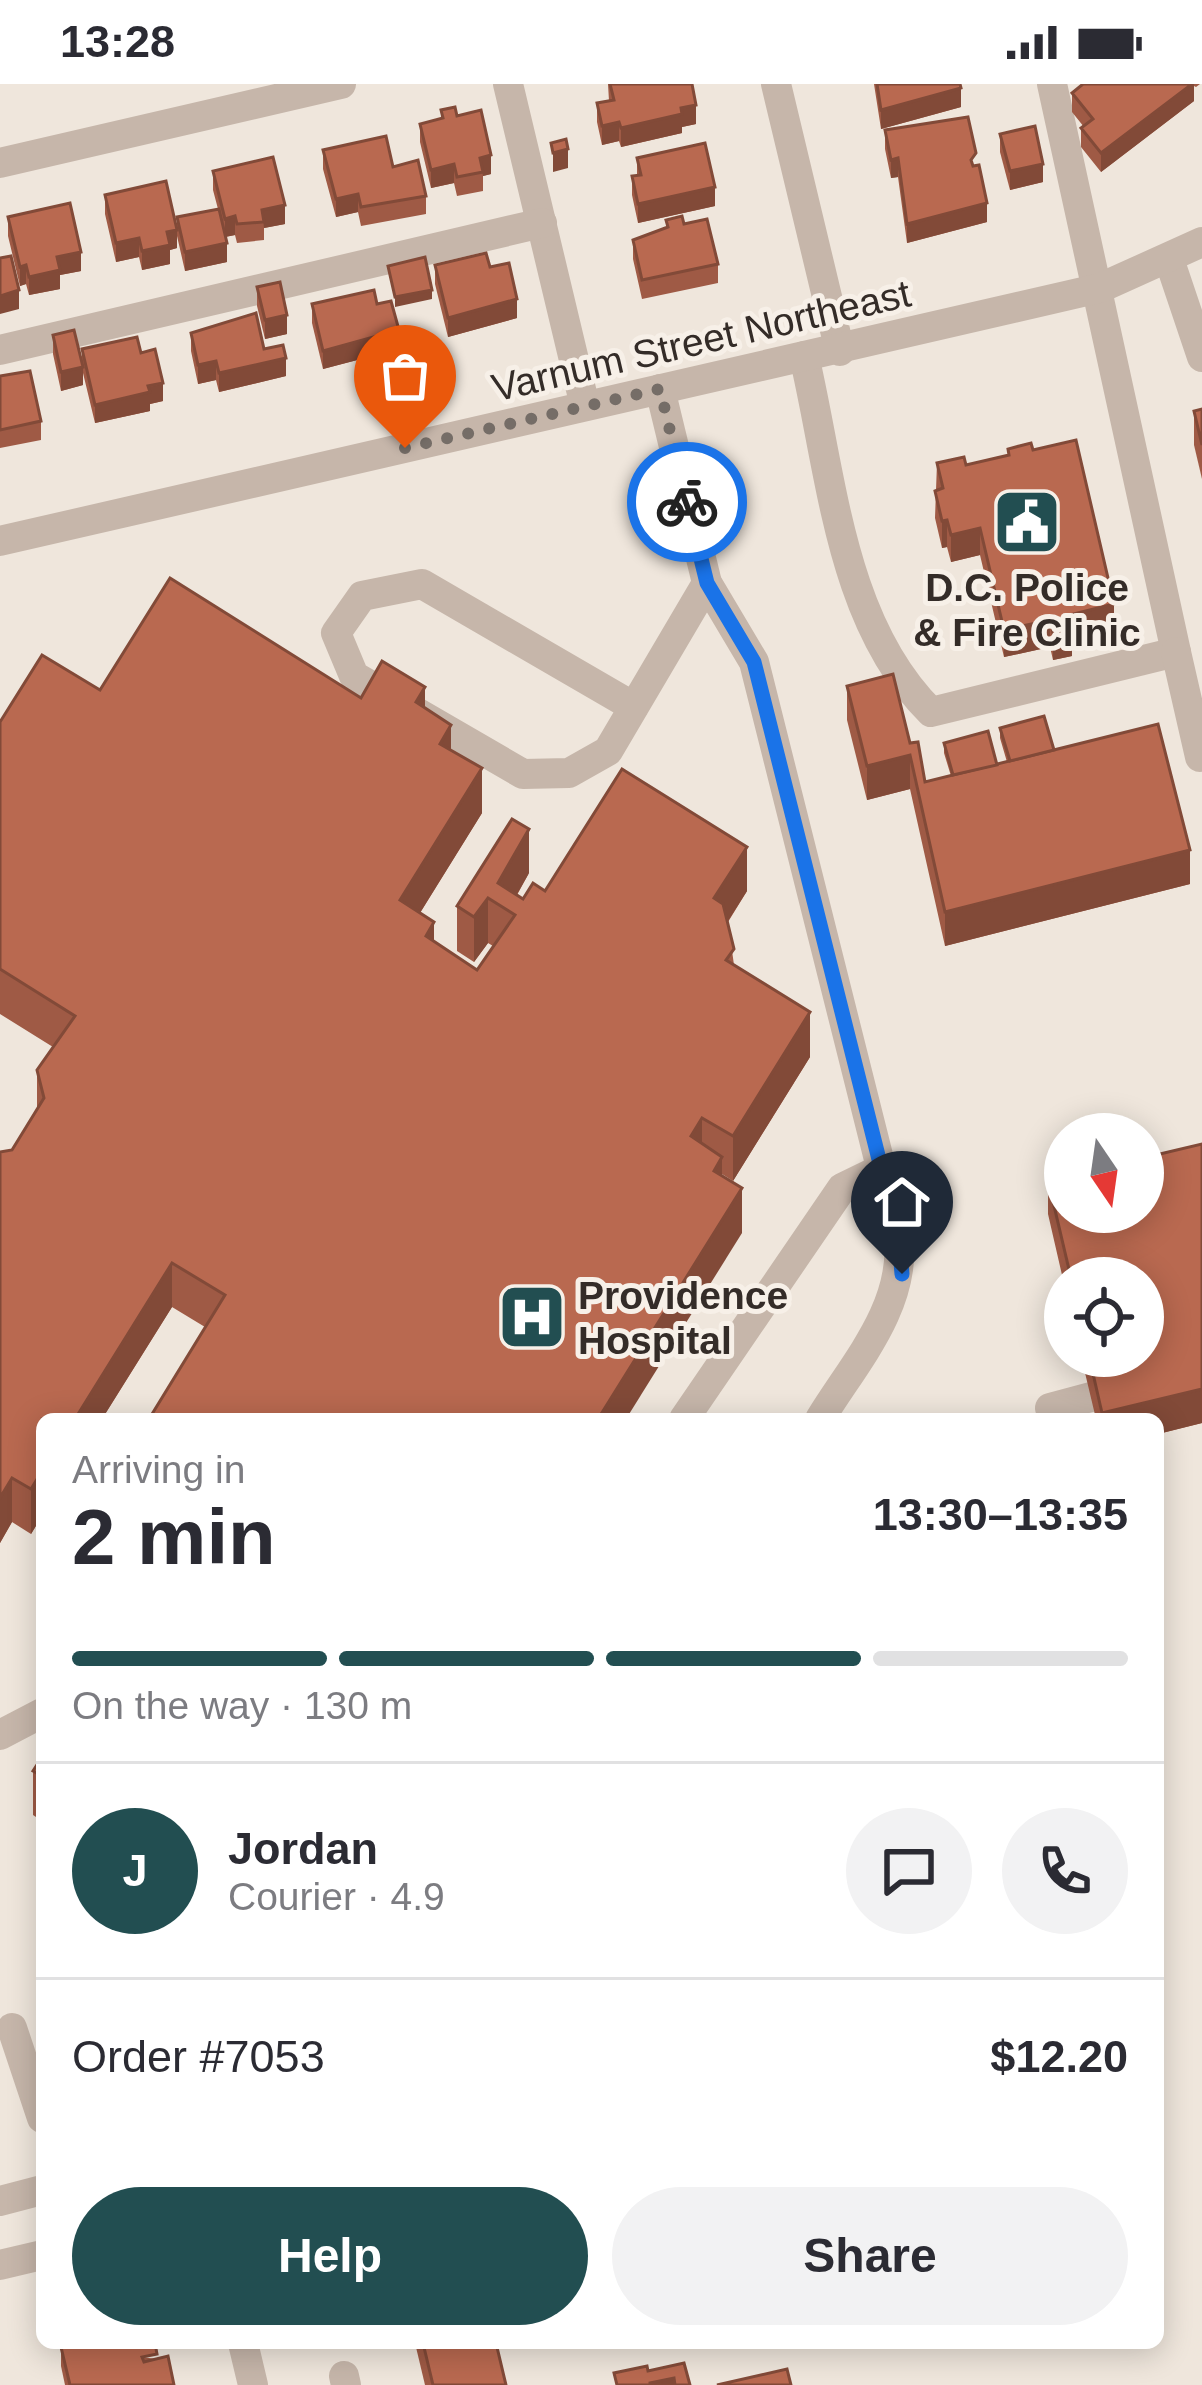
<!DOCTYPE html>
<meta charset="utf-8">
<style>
body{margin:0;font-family:Helvetica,sans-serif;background:#f2f2f3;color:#2b2b33;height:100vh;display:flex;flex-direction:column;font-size:45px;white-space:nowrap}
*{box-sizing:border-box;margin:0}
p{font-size:39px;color:#7c7c81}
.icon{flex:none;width:66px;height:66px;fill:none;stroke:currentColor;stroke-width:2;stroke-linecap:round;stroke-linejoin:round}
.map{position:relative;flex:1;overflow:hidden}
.sheet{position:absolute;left:36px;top:1329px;width:1128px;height:936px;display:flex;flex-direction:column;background:#fff;border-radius:18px;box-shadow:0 6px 30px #0003}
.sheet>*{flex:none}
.needle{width:78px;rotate:167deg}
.buttons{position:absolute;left:1044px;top:1029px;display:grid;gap:24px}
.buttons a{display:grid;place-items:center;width:120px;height:120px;border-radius:50%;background:#fff;box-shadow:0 6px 30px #0003;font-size:60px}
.pin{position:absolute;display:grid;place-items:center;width:102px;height:102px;color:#fff;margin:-123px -51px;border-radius:50% 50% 50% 0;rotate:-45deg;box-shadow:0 0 12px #0007}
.pin .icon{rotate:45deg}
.courier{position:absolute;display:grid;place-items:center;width:120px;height:120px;margin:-60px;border:9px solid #1a73e8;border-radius:50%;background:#fff;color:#222;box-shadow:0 3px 15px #0007}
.overview em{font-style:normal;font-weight:800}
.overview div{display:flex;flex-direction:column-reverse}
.overview{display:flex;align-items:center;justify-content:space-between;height:204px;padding:0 36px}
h1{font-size:78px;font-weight:800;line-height:90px}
.bar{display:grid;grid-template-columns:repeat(4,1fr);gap:18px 12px;align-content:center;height:144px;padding:0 36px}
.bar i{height:15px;border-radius:9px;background:#e1e1e2}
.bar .selected{background:#224e51}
.bar p{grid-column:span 4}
.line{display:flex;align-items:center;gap:30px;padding:0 36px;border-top:3px solid #e1e1e2}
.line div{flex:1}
.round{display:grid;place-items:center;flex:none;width:126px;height:126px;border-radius:63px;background:#f2f2f3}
.button{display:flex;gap:24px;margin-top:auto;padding:24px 36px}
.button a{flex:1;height:138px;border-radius:72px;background:#224e51;color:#fff;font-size:48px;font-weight:800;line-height:138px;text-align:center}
.button a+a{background:#f2f2f3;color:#2b2b33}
.status{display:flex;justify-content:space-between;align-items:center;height:84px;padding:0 60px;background:#fff;direction:ltr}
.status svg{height:33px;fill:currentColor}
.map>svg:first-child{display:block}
</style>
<div class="status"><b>13:28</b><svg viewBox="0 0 49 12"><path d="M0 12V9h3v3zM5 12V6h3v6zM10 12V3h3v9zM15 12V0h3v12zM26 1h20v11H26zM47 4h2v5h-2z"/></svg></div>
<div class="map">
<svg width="1202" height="2301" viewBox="0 0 1202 2301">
<rect width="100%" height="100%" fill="#efe6dc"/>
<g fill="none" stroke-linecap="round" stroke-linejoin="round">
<!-- minor -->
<g stroke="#c6b6aa" stroke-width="30">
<path d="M508 0 585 322"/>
<path d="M776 0 840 267"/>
<path d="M0 79 341 0"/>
<path d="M1169 175 1202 273"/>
<path d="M0 266 542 139"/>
<path d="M804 272C832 391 840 538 931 628L1176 568 1052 0"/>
<path d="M660 305 707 499 754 578 899 1155C905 1224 855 1278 820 1335"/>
<path d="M0 457 1100 204 1202 158"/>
<path d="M1176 568 1200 673"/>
<path d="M634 623 422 500 362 512 336 549 354 592 523 690 569 689 608 667 707 499"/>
<path d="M1050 1324 1091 1313"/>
<path d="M684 1335 842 1104 879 1086"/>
<path d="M0 1651 42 1629"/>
<path d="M12 1944 42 2034"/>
<path d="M0 2117 42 2106"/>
<path d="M0 2181 42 2171"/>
<path d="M243 2259 253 2301"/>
<path d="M344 2292 346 2301"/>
</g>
</g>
<!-- wall -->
<g fill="#9f5a45">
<path d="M608 0H692L696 40 682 43V49L621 63 619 57 602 61 597 38V19L609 17Z"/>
<path d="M874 0H960L961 23 881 45Z"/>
<path d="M1083 0H1200L1196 3 1194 2V17L1101 88 1081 63V44L1084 43 1072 28V9Z"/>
<path d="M441 26 457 32 491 90 483 92V107L457 112 454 99 431 104 420 58V40L441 35Z"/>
<path d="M885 46 976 82 987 138 907 159 898 93 891 94 885 65Z"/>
<path d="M1000 50 1043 98 1010 106 1000 68Z"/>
<path d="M323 66 393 83 426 112V130L361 142 358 128 336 133 323 85Z"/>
<path d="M637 74 715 122 638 139 632 111V92L637 91Z"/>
<path d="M213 87 285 140 264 144V156L237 159 235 151 225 153 227 178 185 187 177 152V133L218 125 213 106Z"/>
<path d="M105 111 177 164 170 166V180L142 186 139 173 116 178 105 130Z"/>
<path d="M8 133 81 187 60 191V205L29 211 26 200 20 202 8 152Z"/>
<path d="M666 136 684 140 718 180V199L642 215 633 175V156L666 144Z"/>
<path d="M435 181 490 183 517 234 448 253 435 200Z"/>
<path d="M257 203 287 250 265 255 257 222Z"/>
<path d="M312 220H377L399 265 323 285 312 239Z"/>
<path d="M191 249 264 265 286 292 219 308 216 296 198 300 191 267Z"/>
<path d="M53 251 82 278V265L141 269 163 317 150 320V327L95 339 83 289V301L61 307 53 270Z"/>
<path d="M0 292 41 337V356L0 364Z"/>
<path d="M1202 325V395L1194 361V327Z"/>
<path d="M1008 365 1033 366 1114 547 1072 557V572L1053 576 1050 563 1004 573 980 471 951 478 947 463 942 464 935 434 937 379 966 381 1008 371Z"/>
<path d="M847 602 910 659 925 698 951 692 944 669V659L997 681 1007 678 1000 654V644L1054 666 1190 800 945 862 910 705 867 716 847 636Z"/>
<path d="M100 606 361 614 425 624 451 666 482 729 420 829 434 857 477 886 493 862 488 859 474 878 457 867V822L529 789 517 811 523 815 545 807H747L728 838 734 881 810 973 733 1097 722 1090 742 1149 205 1243 172 1223 102 1335H42V1432L31 1450 12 1438 0 1459V1068L12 1066 37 1024V986L53 963 0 930V638Z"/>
<path d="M1202 1060V1339L1158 1350V1335H1096L1081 1272H1143V1194H1065V1204L1048 1130V1096L1065 1092V1128H1143V1074Z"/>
<path d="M42 1673V1737L33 1731V1687Z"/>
<path d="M415 2259H496L506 2301H425Z"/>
<path d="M61 2263 157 2275 174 2301H65L61 2282Z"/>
</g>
<!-- shaded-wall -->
<g fill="#824a38">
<path d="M1192 0H1194V17L1101 88V69Z"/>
<path d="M961 4V23L881 45V26Z"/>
<path d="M696 21V40L682 43V49L621 63V44Z"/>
<path d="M619 38V57L602 61V42Z"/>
<path d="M568 65V84L553 88V69Z"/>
<path d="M491 71V90L483 92 480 74Z"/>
<path d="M898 74V93L891 94V76Z"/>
<path d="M454 80V99L431 104V86Z"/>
<path d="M1043 80V98L1010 106V87Z"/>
<path d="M715 103V122L638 139V120Z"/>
<path d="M358 110V128L336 133V115Z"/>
<path d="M987 119V138L907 159V140Z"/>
<path d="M285 121V140L264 144 262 126Z"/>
<path d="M235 132V151L225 153V135Z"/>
<path d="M177 146V164L170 166V180L142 186V167L167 148Z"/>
<path d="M139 154V173L116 178V159Z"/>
<path d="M227 159V178L185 187V168Z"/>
<path d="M81 168V187L60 191V205L29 211V193L57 173Z"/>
<path d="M26 181V200L20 202V183Z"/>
<path d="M19 206V225L0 230V212Z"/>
<path d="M432 206V215L395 223V213Z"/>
<path d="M517 215V234L448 253V234Z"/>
<path d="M287 231V250L265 255V236Z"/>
<path d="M399 246V265L323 285V267Z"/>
<path d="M286 274V292L219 308V289Z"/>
<path d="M216 277V296L198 300V281Z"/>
<path d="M83 283V301L61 307V288Z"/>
<path d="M163 299V317L150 320V327L95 339V321Z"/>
<path d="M947 436V463L942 464V437Z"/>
<path d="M980 444V471L951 478V451Z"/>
<path d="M1114 520V547L1072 557V572L1053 576V549L1069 531Z"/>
<path d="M1050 536V563L1004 573V546Z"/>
<path d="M425 603V648L416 618Z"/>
<path d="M451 641V685L440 660Z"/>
<path d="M910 671V705L867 716V682Z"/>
<path d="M482 684V729L400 861V816Z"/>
<path d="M529 745V789L508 826 498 799Z"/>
<path d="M747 763V807L714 859V814Z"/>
<path d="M1190 766V800L945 862V828Z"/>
<path d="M488 814V859L474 878V833Z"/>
<path d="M434 838V883L426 852Z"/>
<path d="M810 928V973L733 1097V1052Z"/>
<path d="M702 1034V1078L691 1052Z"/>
<path d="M722 1073V1117L714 1087Z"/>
<path d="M742 1104V1149L626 1335H598Z"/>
<path d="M172 1179V1223L102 1335H75Z"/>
<path d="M1202 1305V1339L1158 1350V1335H1102V1329Z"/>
<path d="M42 1387V1432L31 1450V1405Z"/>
<path d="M12 1394V1438L0 1459V1414Z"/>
<path d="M674 2294V2301H650V2299Z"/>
</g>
<!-- building -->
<g fill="#b96950" stroke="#824a38" stroke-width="3">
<path d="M610 0H692L696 21 681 24 682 30 621 44 619 38 602 42 597 19 614 16Z"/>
<path d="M877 0H960L961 4 881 26Z"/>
<path d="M1083 0H1192L1101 69 1081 44 1093 35 1072 9Z"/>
<path d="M455 23 457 32 481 26 491 71 480 74 483 88 457 93 454 80 431 86 420 40 443 34 441 26Z"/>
<path d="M968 33 976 69 971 76 973 82 979 81 987 119 907 140 898 74 891 76 885 46Z"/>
<path d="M1035 42 1043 80 1010 87 1000 50Z"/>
<path d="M386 52 393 83 418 76 426 112 361 123 358 110 336 115 323 66Z"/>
<path d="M566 55 568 65 553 69 551 59Z"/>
<path d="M705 59 715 103 638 120 632 92 641 91 637 74Z"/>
<path d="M273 73 285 121 262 126 264 138 237 140 235 132 225 135 213 87Z"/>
<path d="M166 97 177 146 167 148 170 161 142 167 139 154 116 159 105 111Z"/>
<path d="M70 119 81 168 57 173 60 186 29 193 26 181 20 183 8 133Z"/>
<path d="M219 125 227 159 185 168 177 133Z"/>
<path d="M682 132 684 140 707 135 718 180 642 196 633 156 668 143 666 136Z"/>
<path d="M486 169 490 183 509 179 517 215 448 234 435 181Z"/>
<path d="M11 172 19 206 0 212V174Z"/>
<path d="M425 173 432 206 395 213 388 182Z"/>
<path d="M280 198 287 231 265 236 257 203Z"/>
<path d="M374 206 377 220 391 217 399 246 323 267 312 220Z"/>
<path d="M256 229 264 265 283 261 286 274 219 289 216 277 198 281 191 249Z"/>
<path d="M74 246 83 283 61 288 53 251Z"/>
<path d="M137 253 141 269 155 265 163 299 148 302 150 308 95 321 82 265Z"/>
<path d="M30 287 41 337 0 346V292Z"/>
<path d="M1202 325V361L1194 327Z"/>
<path d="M1076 356 1114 520 1069 531 1072 545 1053 549 1050 536 1004 546 980 444 951 451 947 436 942 437 935 407 943 404 937 379 964 373 966 381 1009 371 1008 365 1031 359 1033 366Z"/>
<path d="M170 494 361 614 382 577 425 603 416 618 451 641 440 660 482 684 400 816 434 838 426 852 477 886 515 831 488 814 474 833 457 822 512 735 529 745 498 799 523 815 533 799 545 807 622 685 747 763 714 814 723 820 734 865 726 876 810 928 733 1052 702 1034 691 1052 722 1073 714 1087 742 1104 598 1335H149L225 1211 172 1179 75 1335H42V1387L31 1405 12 1394 0 1414V1068L12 1066 44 1014 37 986 75 932 0 885V638L42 571 100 606Z"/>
<path d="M893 590 910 659 918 658 925 698 1158 640 1190 766 945 828 910 671 867 682 847 602Z"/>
<path d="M1044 632 1054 666 1010 677 1000 644Z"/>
<path d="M988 647 997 681 953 691 944 659Z"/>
<path d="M1202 1060V1305L1102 1329 1089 1272H1143V1194H1071L1048 1096 1065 1092V1128H1143V1074Z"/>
<path d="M42 1673V1692L33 1687Z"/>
<path d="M77 2259H155L157 2270 142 2273 144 2278 168 2272 174 2301H70L61 2263Z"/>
<path d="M423 2259H496L506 2301H433Z"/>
<path d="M684 2279 690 2301H675L674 2294 650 2299V2301H617L614 2289 647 2282 648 2287Z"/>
<path d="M787 2285 791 2301H717Z"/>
</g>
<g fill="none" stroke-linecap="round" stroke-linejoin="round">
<!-- done -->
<path stroke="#756d67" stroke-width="12" stroke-dasharray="0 21.6" d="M405 364 660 305 687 418"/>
<!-- route -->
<path stroke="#1a73e8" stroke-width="15" d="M687 418 707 499 754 578 899 1155 902 1190"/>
</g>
<!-- icons -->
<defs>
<symbol id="civic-square" viewBox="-11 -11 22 22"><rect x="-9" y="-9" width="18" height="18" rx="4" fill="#224e51" stroke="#f7f0e8"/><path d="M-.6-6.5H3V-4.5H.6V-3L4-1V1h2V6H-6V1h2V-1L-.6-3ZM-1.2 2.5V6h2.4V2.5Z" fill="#fff"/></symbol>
<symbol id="hospital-square" viewBox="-11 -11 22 22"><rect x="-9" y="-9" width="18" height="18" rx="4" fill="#224e51" stroke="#f7f0e8"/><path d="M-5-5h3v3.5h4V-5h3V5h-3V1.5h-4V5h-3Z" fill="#fff"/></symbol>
</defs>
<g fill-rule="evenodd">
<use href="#civic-square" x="989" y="400" width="76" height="76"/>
<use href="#hospital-square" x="494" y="1195" width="76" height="76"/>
</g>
<g text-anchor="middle" stroke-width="10" stroke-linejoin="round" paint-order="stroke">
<!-- street labels -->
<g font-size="39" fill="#342c28" stroke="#f7f0e8">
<text transform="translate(701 256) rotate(-13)" y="14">Varnum Street Northeast</text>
</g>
<!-- poi labels -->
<g font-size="39" font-weight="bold" fill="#342c28" stroke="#f7f0e8">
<text x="1027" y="517">D.C. Police<tspan x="1027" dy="45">&amp; Fire Clinic</tspan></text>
<text x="578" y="1225" text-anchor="start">Providence<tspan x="578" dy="45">Hospital</tspan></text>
</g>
</g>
</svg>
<div class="buttons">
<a><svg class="needle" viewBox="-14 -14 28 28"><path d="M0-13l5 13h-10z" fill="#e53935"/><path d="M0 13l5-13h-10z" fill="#7c7c81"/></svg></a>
<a><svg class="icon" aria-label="locate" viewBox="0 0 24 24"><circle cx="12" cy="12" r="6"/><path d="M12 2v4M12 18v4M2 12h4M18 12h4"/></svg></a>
</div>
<div class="pin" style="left:405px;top:364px;background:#ea580c"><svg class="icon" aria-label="bag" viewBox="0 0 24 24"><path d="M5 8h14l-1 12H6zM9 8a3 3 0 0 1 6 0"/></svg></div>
<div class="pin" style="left:902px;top:1190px;background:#1f2937"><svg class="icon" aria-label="home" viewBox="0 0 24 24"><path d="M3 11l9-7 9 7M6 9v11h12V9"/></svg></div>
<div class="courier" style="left:687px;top:418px"><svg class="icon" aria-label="bike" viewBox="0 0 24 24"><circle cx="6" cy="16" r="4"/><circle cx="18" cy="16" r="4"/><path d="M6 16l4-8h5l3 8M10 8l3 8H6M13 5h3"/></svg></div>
<section class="sheet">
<div class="overview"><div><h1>2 min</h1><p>Arriving in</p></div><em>13:30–13:35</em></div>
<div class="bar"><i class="selected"></i><i class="selected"></i><i class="selected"></i><i></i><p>On the way · 130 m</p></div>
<div class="line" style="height:216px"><b class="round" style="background:#224e51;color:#fff">J</b><div><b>Jordan</b><p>Courier · 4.9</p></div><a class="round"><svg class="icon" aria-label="chat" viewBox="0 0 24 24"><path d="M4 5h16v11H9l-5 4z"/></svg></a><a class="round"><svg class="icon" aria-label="phone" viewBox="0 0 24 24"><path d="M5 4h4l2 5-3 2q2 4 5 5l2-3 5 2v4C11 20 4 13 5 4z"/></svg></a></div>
<div class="line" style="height:156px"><div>Order #7053</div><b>$12.20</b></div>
<div class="button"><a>Help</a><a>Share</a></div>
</section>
</div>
